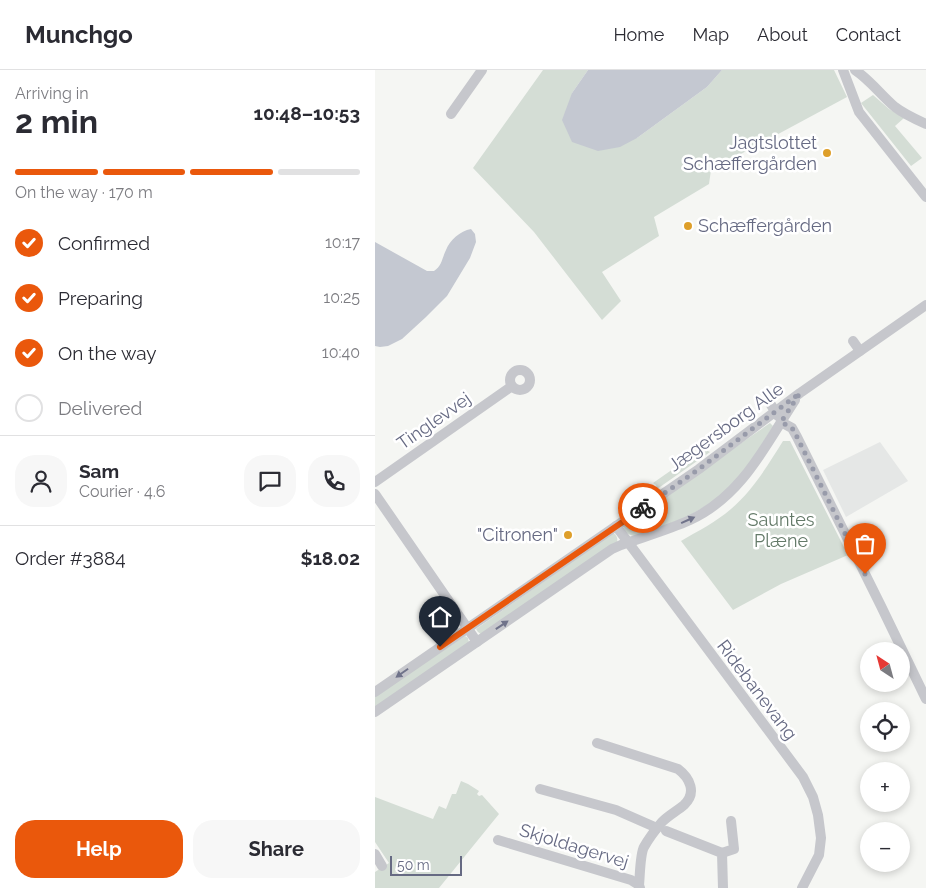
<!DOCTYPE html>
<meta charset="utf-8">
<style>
body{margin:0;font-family:Raleway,sans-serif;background:#f7f7f7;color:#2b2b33;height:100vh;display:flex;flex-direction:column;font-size:19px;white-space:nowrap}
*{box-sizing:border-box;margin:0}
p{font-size:16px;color:#7c7c81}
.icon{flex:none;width:28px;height:28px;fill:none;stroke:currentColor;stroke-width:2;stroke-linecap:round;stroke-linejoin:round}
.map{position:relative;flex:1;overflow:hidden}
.details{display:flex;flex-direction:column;background:#fff;width:375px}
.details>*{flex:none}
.needle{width:32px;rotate:324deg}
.buttons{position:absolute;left:485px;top:572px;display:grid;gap:10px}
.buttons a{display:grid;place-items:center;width:50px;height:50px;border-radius:50%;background:#fff;box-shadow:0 2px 8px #0003;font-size:25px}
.scale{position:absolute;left:15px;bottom:12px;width:72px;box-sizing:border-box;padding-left:5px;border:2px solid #666a83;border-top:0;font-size:14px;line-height:18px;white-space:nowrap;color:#666a83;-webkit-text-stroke:4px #fff;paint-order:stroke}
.pin{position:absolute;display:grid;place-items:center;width:42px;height:42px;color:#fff;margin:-51px -21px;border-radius:50% 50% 50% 0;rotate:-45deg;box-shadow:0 0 5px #0007}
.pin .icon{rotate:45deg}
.courier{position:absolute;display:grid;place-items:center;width:50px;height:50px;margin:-25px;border:4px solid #ea580c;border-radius:50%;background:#fff;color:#222;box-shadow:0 1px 6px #0007}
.summary em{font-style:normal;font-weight:700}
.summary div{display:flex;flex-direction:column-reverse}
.summary{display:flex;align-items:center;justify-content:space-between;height:85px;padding:0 15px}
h1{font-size:32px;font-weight:700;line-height:38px}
.bar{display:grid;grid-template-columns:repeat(4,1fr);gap:8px 5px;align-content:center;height:60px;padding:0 15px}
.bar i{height:6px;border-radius:4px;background:#e1e1e2}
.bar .current{background:#ea580c}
.bar p{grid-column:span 4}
.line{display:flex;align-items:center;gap:12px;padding:0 15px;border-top:1px solid #e1e1e2}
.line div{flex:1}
.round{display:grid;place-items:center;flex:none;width:52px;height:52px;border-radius:20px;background:#f7f7f7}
ol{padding:0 15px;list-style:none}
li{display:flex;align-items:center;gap:15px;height:55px}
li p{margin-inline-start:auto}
li .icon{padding:5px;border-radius:50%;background:#ea580c;color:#fff;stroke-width:4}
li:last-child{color:#7c7c81}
li i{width:28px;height:28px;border:2px solid #e1e1e2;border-radius:50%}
.button{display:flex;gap:10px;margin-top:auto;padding:10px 15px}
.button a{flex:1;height:58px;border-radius:20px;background:#ea580c;color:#fff;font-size:20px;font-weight:700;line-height:58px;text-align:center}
.button a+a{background:#f7f7f7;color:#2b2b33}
header{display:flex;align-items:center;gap:30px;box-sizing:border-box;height:70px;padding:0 25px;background:#fff;border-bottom:1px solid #e1e1e2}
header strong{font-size:24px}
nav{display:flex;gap:28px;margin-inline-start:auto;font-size:18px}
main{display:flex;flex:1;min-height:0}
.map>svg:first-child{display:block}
</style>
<header>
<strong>Munchgo</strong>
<nav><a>Home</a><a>Map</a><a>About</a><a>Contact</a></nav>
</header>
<main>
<section class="details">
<div class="summary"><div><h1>2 min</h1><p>Arriving in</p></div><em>10:48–10:53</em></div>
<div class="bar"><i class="current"></i><i class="current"></i><i class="current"></i><i></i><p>On the way · 170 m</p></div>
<ol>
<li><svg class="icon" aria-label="check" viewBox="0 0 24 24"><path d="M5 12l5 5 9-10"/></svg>Confirmed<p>10:17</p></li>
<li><svg class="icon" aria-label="check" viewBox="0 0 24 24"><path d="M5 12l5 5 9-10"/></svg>Preparing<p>10:25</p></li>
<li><svg class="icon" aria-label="check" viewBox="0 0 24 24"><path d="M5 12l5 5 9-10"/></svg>On the way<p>10:40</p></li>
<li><i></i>Delivered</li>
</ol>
<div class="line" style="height:90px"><a class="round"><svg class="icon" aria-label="person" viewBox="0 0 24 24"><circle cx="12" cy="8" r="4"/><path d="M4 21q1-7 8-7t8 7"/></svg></a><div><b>Sam</b><p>Courier · 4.6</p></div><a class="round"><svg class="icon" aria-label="chat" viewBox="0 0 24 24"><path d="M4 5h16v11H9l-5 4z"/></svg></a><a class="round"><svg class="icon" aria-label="phone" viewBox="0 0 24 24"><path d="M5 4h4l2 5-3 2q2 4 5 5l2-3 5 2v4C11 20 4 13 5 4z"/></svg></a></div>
<div class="line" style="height:65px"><div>Order #3884</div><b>$18.02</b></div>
<div class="button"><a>Help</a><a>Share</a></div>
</section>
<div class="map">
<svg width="551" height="818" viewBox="0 0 551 818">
<rect width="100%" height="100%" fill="#f5f6f3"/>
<!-- built -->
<path fill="#e5e7e6" d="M505 372 533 411 471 447 448 400Z"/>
<!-- green -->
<g fill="#d4ddd5">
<path d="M168 0H213L197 23 262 68 332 17 347 0H459L472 27 336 100 334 114 279 147 284 166 227 202 246 231 227 250 159 162 98 98Z"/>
<path d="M498 25 514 39 529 48 520 56 547 88 536 96 486 33Z"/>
<path d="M395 353 398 356 374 395 346 427 310 448 259 466C253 465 249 461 248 455Z"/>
<path d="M408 371H415L473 485 406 514 358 540 306 471C323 461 341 452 356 439 378 420 393 395 408 371Z"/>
<path d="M331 376 333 381 335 382 282 419 281 415 278 413Z"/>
<path d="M238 463C242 465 243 469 242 472L106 564 103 562 101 559Z"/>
<path d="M90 566 93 568 94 573 0 639V626Z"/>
<path d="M86 711 93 714 104 721 102 724 104 726 107 725 124 744 64 818H0V802L14 793 0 772V727L58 749 64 736 71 739 77 724H81Z"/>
</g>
<!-- water -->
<g fill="#c4c8d1">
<path d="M213 0H347L332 17 262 68 245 77 223 81 197 72 187 50 197 23Z"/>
<path d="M96 159 100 164 101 172 95 188 72 226 51 247 27 269 13 276 5 277 0 276V172L52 201H59C67 196 67 188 71 180 75 170 85 161 96 159Z"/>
</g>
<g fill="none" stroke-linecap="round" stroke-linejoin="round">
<!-- minor -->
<g stroke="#c6c7cc" stroke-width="10">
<path d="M468 0 484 42 551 127"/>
<path d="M480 0C495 10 506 25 520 37 529 44 540 49 551 54"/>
<path d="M76 44 107 0"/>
<path d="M478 271 485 281"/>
<circle cx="145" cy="310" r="10"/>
<path d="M393 330 403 346"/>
<path d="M406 352 417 358 422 367 506 536 551 629"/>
<path d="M0 412 137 316"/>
<path d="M0 424 102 572"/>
<path d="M241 456 428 707 438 727 443 745 446 768 444 785 427 818"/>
<path d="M0 622 324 399 425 323 551 235"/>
<path d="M0 642 237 479 246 475C268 467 293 460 315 450 367 426 390 376 420 330"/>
<path d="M222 673 303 699C315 708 322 723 309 735 302 741 294 745 287 752 281 759 274 768 269 777 265 784 265 806 264 815"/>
<path d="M165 719 241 740 282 758"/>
<path d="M291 761 347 783 348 818"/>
<path d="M123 770 256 810 264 815 265 818"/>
<path d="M347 783 359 779 356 751"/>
<path d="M0 784 7 796"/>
</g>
</g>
<!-- one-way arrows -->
<defs><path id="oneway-solid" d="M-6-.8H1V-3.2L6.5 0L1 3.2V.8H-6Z" transform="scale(1.25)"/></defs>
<g fill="#70738a">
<use href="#oneway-solid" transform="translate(313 450) rotate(-24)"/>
<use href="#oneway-solid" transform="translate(127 555) rotate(-34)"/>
<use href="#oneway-solid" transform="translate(27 603) rotate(145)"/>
</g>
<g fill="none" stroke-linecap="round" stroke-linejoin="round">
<!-- done -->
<path stroke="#989baa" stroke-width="5" stroke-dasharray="0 9" d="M268 438 324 399 425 323 406 352 417 358 419 361 490 504"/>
<!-- route -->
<path stroke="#ea580c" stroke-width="6" d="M65 577 268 438"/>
</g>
<!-- markers -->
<g fill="#de9f2a" stroke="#fff" stroke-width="2">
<circle cx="452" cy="83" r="5"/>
<circle cx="313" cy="156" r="5"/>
<circle cx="193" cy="465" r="5"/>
</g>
<g text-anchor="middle" stroke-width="5" stroke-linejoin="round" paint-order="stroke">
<!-- poi labels -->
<g font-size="18" fill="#666a83" stroke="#fff" text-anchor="end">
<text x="442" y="79">Jagtslottet<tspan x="442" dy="21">Schæffergården</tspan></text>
<text x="323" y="162" text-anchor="start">Schæffergården</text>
<text x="183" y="471">"Citronen"</text>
</g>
<!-- street labels -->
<g font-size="18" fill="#666a83" stroke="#fff">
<text transform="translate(59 351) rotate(-35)" y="6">Tinglevvej</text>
<text transform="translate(351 357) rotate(-36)" y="6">Jægersborg Alle</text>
<text transform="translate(382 620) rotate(53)" y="6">Ridebanevang</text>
<text transform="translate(199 776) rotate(17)" y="6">Skjoldagervej</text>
</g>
<!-- park labels -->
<g font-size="18" fill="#647a69" stroke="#fff">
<text x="406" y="456">Sauntes<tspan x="406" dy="21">Plæne</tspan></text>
</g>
</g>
</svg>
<div class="buttons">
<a><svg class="needle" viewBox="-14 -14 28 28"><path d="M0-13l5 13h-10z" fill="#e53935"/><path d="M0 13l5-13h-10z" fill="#7c7c81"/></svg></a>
<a><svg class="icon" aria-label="locate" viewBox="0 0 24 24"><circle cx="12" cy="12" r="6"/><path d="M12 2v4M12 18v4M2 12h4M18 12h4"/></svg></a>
<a>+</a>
<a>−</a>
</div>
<div class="scale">50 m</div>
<div class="pin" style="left:490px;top:504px;background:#ea580c"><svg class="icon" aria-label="bag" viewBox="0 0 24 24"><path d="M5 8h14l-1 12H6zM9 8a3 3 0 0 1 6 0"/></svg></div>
<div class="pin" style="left:65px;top:577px;background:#1f2937"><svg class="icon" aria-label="home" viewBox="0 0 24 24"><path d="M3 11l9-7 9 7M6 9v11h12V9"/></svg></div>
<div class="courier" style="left:268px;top:438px"><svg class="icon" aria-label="bike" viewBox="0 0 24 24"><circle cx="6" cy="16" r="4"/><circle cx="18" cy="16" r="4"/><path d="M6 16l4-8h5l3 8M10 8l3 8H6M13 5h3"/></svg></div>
</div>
</main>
